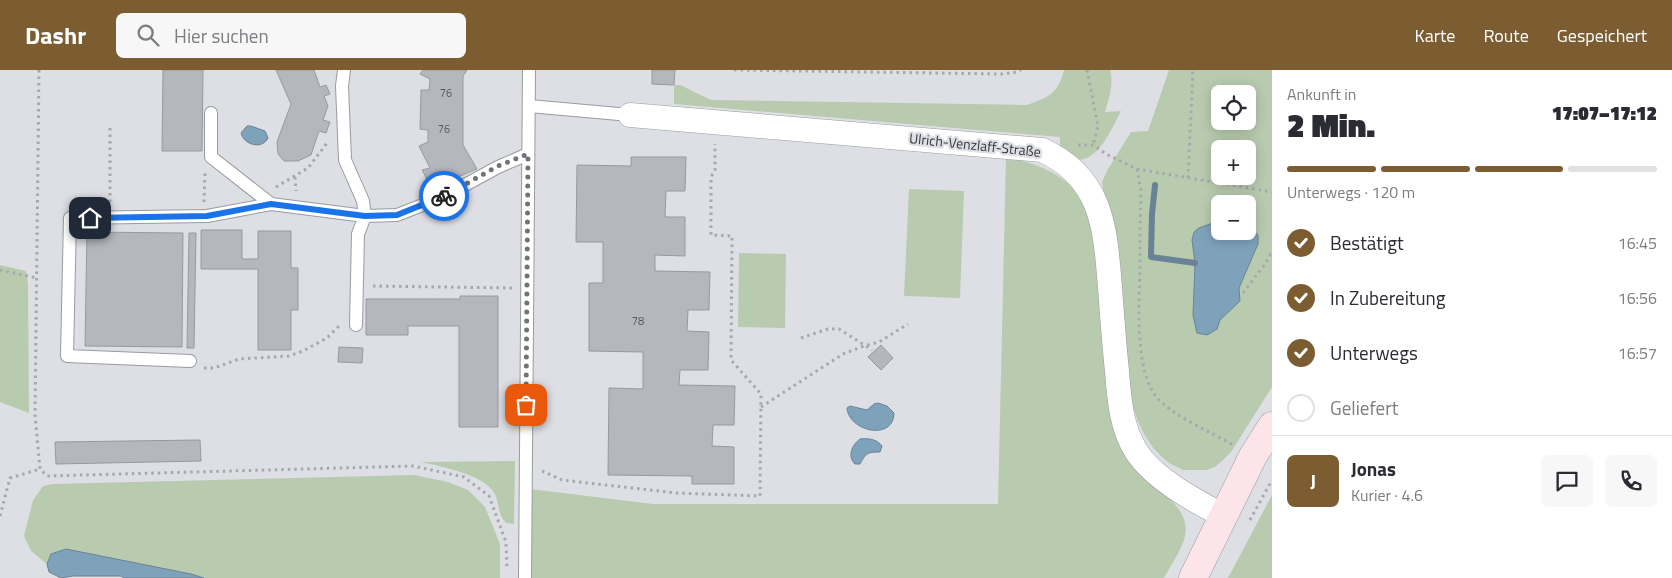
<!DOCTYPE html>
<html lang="de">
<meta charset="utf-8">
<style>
body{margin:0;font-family:"Titillium Web",sans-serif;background:#f7f7f7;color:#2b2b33;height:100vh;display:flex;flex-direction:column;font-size:19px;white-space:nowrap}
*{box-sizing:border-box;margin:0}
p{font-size:16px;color:#7c7c81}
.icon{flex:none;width:28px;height:28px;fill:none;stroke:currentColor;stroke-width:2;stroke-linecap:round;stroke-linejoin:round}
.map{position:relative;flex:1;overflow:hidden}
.details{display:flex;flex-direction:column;background:#fff;width:400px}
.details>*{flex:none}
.tools{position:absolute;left:1211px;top:15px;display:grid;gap:10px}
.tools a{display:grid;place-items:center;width:45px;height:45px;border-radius:8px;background:#fff;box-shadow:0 2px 12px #0003;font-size:25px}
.pin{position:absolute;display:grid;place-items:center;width:42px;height:42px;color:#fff;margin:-21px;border-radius:10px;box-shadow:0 2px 8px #0006}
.courier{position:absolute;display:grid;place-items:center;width:50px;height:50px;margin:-25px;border:4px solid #1a73e8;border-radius:50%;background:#fff;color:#222;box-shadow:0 1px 6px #0007}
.head em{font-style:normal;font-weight:800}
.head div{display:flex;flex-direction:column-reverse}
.head{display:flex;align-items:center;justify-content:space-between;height:85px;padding:0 15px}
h1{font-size:32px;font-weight:800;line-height:38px}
.bar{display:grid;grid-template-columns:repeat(4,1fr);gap:8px 5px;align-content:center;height:60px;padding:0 15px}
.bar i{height:6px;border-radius:4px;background:#e1e1e2}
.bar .selected{background:#7c5d32}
.bar p{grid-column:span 4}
.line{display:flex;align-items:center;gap:12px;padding:0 15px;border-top:1px solid #e1e1e2}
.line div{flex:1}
.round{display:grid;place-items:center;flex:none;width:52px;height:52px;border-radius:8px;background:#f7f7f7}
ol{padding:0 15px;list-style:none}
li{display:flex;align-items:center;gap:15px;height:55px}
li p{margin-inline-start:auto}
li .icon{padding:5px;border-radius:50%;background:#7c5d32;color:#fff;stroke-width:4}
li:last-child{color:#7c7c81}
li i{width:28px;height:28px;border:2px solid #e1e1e2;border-radius:50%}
header{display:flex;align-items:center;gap:30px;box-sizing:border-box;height:70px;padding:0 25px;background:#7c5d32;color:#fff}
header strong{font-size:24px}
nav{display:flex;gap:28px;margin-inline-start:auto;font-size:18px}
.search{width:350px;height:45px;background:#f7f7f7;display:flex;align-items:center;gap:12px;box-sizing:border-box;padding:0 18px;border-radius:8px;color:#7c7c81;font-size:19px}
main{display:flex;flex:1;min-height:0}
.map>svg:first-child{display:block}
</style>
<header>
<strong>Dashr</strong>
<div class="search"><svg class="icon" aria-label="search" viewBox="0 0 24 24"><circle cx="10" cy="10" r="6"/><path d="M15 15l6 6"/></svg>Hier suchen</div>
<nav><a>Karte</a><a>Route</a><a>Gespeichert</a></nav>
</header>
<main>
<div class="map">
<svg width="1272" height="508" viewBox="0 0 1272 508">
<rect width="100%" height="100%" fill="#dddfe5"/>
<!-- green -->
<g fill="#b8cbaf" fill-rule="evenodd">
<path d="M1064 0H1110C1114 14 1109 28 1105 42L1121 41C1112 58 1096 99 1070 88 1067 87 1063 83 1060 81V67L674 34V15H680L711 30 1027 35C1049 27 1058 24 1064 0Z"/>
<path d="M1169 0H1272V317L1231 382 1222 391 1215 397 1206 400H1183L1169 393 1163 388 1154 379 1144 364 1137 349 1132 334 1102 112 1108 99 1131 62 1148 61ZM1220 24H1248V51H1220ZM1220 79H1248V106H1220ZM1220 134H1248V161H1220Z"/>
<path d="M1006 88C1035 91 1074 108 1087 138 1090 145 1091 153 1093 161L1110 338C1113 359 1117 378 1131 395 1149 416 1195 435 1184 470 1180 482 1170 497 1164 508H530V419L653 434H998Z"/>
<path d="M909 119 964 121 960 228 904 226Z"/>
<path d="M739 183 786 184 785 258 738 257Z"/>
<path d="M0 195 26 201 28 215 29 343 0 332Z"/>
<path d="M515 391 514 454 506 453C498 445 499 434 495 424 484 404 442 397 421 392Z"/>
<path d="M414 405 448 412 468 420 485 437 500 474V508H204L66 479 51 484 47 494 31 481 24 466 33 430 43 416 53 414Z"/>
<path d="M1272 425V508H1228Z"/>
</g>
<!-- water -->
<g fill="#7fa2bb" stroke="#6a8295">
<path d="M247 56H251L265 61 268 68C262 80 244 75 241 63Z"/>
<path d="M1213 153 1220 156V161H1248V154L1258 165V174L1239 218 1240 231 1220 250 1217 259 1207 265 1197 263 1193 245 1195 193 1192 170 1194 162 1199 158Z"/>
<path d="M878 333 887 336 894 343C894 371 849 362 847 338L850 336 867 340 874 334Z"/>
<path d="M860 369C868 368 877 369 882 376L880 382C867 382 866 383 860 394H855C847 386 852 375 860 369Z"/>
<path d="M66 479 191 504 204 508H124L121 506H73L61 508 49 502 47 494 51 484Z"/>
</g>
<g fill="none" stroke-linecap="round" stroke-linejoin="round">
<!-- stream -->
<path stroke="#6a8295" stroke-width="6" d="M1155 115 1152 144 1151 187 1195 193"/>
</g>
<!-- building -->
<g fill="#b5b7bc" stroke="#97999e">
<path d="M163 0H203L202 81H162Z"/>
<path d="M276 0H314L320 17 326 15 330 24 324 26 328 36 323 50 330 52 326 63 319 61 311 85 298 91H284L278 84 277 72 291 34Z"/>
<path d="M423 0H467L463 6V75L477 99 432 118 422 100 430 98 419 76 428 72V60L420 59 421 20H429L430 9 420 4Z"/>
<path d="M652 0H675L674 15 652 14Z"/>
<path d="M631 87H686L685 121H666L665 147H685V186L655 185V201L710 202 709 240H688L687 261 709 262 708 300H680L679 315 735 316 734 355H713L712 376 734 377V414H692V406L608 405 609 318 643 319V282L589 281V213H603V172H576L577 95 631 96Z"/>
<path d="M201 160H242V189H258V161H291V198H298V240H291V280H258V199H201Z"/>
<path d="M87 162 183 163 182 277 85 276Z"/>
<path d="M189 163H196L194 278H187Z"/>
<path d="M460 226H498V357H459V256H408V265H366V229H460Z"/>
<path d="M881 275 893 288 881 300 868 287Z"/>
<path d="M339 277 363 278 362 293 338 292Z"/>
<path d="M200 370 201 391 56 394 55 372Z"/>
</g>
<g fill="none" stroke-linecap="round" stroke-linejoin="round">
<defs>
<g id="lane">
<path d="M344 0 342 16 345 90 363 131 365 146 397 145 443 127 498 97 528 84"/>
<path d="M529 36 630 45"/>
<path d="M211 43V87L271 134"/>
<path d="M190 291 67 286 70 148 207 146 271 134 365 146 358 164 356 255"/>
<path d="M525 508 529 0"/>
</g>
<path id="street" d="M630 45 1042 80C1103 108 1105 158 1110 217 1112 245 1114 273 1117 301 1119 328 1121 357 1136 381 1154 409 1195 431 1224 446"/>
<path id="secondary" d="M1193 508 1253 386 1272 356"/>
</defs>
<!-- lane casing -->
<use href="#lane" stroke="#989ba0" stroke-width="14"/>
<!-- street casing -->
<use href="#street" stroke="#989ba0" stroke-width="25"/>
<!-- secondary casing -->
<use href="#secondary" stroke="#989ba0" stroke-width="29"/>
<!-- path -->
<g stroke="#a7a8ad" stroke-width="3" stroke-dasharray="2.5 4" stroke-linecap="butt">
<path d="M39 0 35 345 40 399 47 406 413 396 464 407 489 426 506 472 507 500"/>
<path d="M734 0 1002 4 1017 2 1021 0"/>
<path d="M1087 0 1098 56 1093 75"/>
<path d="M1078 75H1093L1106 84 1137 99 1272 122"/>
<path d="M1137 99 1141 121C1140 147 1140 173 1140 198 1139 232 1134 302 1158 329 1175 347 1211 362 1233 375"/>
<path d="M295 107 296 121"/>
<path d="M1188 108 1193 0"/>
<path d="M276 117 308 98 327 73"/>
<path d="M110 132V56"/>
<path d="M204 132 205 103"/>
<path d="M0 200 37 208"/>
<path d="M373 216 512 218"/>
<path d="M1243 223 1265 194 1272 181"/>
<path d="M801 268 828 259H839L872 280"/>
<path d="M204 298H214L239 289 289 286 303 281 327 268 339 256H342"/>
<path d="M761 337 843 284 864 276 879 272 908 254"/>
<path d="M542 401 562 410 676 423 760 426 761 324 731 290 732 166 711 165V107L715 100V74"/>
<path d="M0 446 10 408 40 399"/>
<path d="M1250 450 1272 410"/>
</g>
<!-- lane -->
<use href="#lane" stroke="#fff" stroke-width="12"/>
<!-- street -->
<use href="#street" stroke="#fff" stroke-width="24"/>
<!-- secondary -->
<use href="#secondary" stroke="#fde4e8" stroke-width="28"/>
</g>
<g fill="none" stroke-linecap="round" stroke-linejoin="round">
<!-- done -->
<path stroke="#727376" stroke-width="5" stroke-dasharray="0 9" d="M444 126 498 96 528 84 526 335"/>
<!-- route -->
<path stroke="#1a73e8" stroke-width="6" d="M90 148 207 146 271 134 365 146 397 145 444 126"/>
</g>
<g text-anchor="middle" stroke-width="4.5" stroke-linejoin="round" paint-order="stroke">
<!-- number labels -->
<g font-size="11" fill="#57585b">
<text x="446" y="27">76</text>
<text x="444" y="63">76</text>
<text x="638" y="255">78</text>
</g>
<!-- street labels -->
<g font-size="14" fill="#38393b" stroke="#dddfe5">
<text transform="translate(975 75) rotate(6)" y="5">Ulrich-Venzlaff-Straße</text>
</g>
</g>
</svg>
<div class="tools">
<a><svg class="icon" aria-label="locate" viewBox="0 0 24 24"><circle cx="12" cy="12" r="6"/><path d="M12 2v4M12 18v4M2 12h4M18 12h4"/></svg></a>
<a>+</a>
<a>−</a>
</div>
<div class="pin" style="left:526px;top:335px;background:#ea580c"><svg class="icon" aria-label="bag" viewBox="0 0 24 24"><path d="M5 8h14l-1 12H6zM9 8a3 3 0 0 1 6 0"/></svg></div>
<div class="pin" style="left:90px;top:148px;background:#1f2937"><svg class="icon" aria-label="home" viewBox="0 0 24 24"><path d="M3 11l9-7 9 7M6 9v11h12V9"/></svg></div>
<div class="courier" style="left:444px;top:126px"><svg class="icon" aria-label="bike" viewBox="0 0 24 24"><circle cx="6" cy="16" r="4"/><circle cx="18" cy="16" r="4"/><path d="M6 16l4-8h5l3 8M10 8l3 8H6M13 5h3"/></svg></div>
</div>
<section class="details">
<div class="head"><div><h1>2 Min.</h1><p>Ankunft in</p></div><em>17:07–17:12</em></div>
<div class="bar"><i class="selected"></i><i class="selected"></i><i class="selected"></i><i></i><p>Unterwegs · 120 m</p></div>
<ol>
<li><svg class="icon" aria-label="check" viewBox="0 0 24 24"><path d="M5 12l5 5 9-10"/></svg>Bestätigt<p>16:45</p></li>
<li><svg class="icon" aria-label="check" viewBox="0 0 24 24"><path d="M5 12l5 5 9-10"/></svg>In Zubereitung<p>16:56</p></li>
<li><svg class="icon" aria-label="check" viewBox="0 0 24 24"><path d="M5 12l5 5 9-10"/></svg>Unterwegs<p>16:57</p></li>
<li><i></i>Geliefert</li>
</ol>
<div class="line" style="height:90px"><b class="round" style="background:#7c5d32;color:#fff">J</b><div><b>Jonas</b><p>Kurier · 4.6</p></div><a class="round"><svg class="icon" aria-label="chat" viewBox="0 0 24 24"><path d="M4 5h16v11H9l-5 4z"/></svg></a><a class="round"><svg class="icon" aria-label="phone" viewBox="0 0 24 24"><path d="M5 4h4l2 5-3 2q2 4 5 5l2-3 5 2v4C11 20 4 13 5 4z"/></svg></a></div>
</section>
</main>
